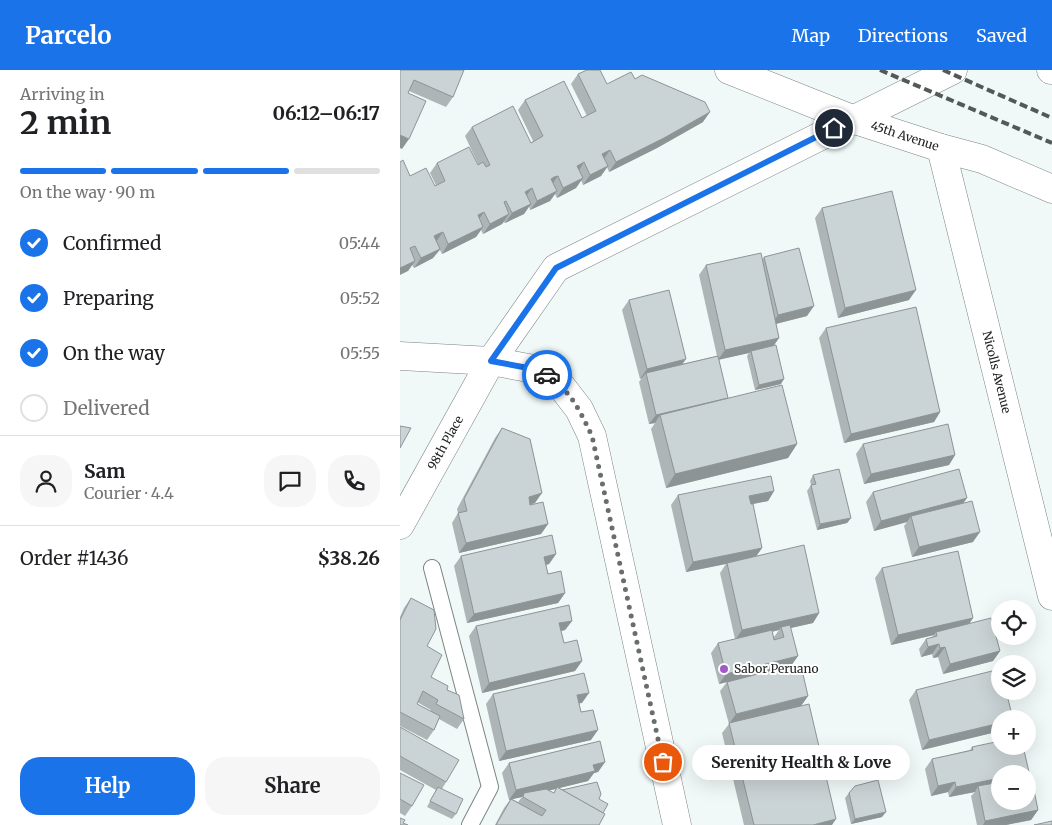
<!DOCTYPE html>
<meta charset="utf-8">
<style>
body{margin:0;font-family:Merriweather,serif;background:#f6f6f6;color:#202124;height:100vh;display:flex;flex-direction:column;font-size:19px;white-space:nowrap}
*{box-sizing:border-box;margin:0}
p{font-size:16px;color:#757577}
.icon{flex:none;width:28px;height:28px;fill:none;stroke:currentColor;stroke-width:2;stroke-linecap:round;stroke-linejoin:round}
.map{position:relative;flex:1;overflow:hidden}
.panel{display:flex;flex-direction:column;background:#fff;width:400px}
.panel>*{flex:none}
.tools{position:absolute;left:591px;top:530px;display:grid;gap:10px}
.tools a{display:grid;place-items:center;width:45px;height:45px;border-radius:50%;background:#fff;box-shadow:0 5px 20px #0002;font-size:25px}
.pin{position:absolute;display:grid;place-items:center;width:42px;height:42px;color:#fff;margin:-21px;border:2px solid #fff;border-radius:50%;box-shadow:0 1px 5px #0007}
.courier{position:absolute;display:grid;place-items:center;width:50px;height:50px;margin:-25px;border:4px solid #1a73e8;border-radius:50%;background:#fff;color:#222;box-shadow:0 1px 6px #0007}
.bubble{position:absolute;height:35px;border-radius:18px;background:#fff;box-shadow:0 5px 20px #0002;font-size:16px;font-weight:700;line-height:35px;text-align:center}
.headline em{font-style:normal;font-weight:700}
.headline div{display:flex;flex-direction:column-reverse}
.headline{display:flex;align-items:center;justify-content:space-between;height:85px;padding:0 20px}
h1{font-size:32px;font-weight:700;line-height:38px}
.bar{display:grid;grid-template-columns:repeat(4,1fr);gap:8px 5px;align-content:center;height:60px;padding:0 20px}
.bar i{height:6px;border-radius:4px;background:#e0e0e0}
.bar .active{background:#1a73e8}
.bar p{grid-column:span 4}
.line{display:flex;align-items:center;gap:12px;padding:0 20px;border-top:1px solid #e0e0e0}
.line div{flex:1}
.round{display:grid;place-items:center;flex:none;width:52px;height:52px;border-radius:20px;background:#f6f6f6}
ol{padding:0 20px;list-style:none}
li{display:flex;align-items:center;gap:15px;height:55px}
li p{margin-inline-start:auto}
li .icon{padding:5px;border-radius:50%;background:#1a73e8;color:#fff;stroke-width:4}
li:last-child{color:#757577}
li i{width:28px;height:28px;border:2px solid #e0e0e0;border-radius:50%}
.primary-button{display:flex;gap:10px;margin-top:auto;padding:10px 20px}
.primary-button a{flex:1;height:58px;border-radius:20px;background:#1a73e8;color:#fff;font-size:20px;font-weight:700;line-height:58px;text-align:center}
.primary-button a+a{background:#f6f6f6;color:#202124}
header{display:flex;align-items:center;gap:30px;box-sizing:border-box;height:70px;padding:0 25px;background:#1a73e8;color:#fff}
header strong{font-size:24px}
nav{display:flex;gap:28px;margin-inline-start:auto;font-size:18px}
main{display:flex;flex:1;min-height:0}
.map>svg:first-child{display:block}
</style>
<header>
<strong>Parcelo</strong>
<nav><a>Map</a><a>Directions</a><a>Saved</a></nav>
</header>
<main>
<section class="panel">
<div class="headline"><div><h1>2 min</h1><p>Arriving in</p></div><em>06:12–06:17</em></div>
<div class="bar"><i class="active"></i><i class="active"></i><i class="active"></i><i></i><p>On the way · 90 m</p></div>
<ol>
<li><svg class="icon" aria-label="check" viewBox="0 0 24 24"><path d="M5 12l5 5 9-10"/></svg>Confirmed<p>05:44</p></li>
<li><svg class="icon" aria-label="check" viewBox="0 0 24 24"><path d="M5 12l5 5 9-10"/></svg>Preparing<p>05:52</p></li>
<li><svg class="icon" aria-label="check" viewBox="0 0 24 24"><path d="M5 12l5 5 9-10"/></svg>On the way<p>05:55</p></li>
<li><i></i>Delivered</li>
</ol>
<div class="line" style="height:90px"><a class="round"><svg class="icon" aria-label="person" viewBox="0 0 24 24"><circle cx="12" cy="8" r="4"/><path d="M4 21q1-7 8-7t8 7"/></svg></a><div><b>Sam</b><p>Courier · 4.4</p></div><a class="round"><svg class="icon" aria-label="chat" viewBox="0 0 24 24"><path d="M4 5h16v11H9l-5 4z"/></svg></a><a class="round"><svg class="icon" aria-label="phone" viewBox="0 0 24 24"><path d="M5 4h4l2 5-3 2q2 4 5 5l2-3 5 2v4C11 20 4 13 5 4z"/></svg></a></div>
<div class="line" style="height:65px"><div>Order #1436</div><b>$38.26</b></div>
<div class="primary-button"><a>Help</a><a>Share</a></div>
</section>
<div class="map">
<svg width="652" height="755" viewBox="0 0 652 755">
<rect width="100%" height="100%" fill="#f0f9f8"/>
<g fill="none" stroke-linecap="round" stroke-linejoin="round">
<defs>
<path id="service" d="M32 498 90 717 70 755"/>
<g id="minor">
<path id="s1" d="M329 0 452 49 541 78 582 89 652 119"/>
<path d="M651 0H652"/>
<path id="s2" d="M541 78 652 526"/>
<path d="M0 286 91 291 139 300 162 317 179 339 192 366 277 755"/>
<path id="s3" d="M0 455 91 291 156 198 553 0"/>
</g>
</defs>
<!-- service casing -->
<use href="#service" stroke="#7c8583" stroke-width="18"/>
<!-- minor casing -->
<use href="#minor" stroke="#7c8583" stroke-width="29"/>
<!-- service -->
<use href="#service" stroke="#fff" stroke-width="16"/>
<!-- minor -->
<use href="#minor" stroke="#fff" stroke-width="28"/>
<!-- rail -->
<g stroke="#545857" stroke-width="4" stroke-dasharray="8 4" stroke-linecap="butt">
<path d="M480 0 652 73"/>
<path d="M543 0 652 48"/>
</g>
</g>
<!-- wall -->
<g fill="#aeb5b7" fill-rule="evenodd">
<path d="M0 0 53 27 46 37 9 21 2 79Z"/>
<path d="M178 4 207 14 235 9 303 52 257 78 209 102 207 97 201 106 183 115 181 110 176 118 157 128 155 124 150 131 130 140 129 136 124 144 105 153 104 152 102 154 83 164 81 160 76 167 42 184 40 180 33 188 14 198 12 195 8 201 10 106 35 116 36 115 30 103 37 93 78 94 65 66 72 57 131 73 133 71 118 40 125 30 182 48 187 46 171 14Z"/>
<path d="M422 138 509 230 438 248 415 148Z"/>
<path d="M364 187 407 246 376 254 379 268 374 275 381 314 355 320 347 286 349 283 319 289 327 329 397 374 388 388 266 418 251 359 255 353 249 354 239 312 242 308 240 309 222 240 229 230 282 294 317 286 299 205 306 195 362 190Z"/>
<path d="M426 258 540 342 534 352 444 373 419 268Z"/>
<path d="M102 358 135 433 130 434 148 454 141 464 59 483 52 453 58 443 57 439 95 368Z"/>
<path d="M463 374 555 385 549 395 464 414 456 384Z"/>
<path d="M413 405 451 448 447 453 417 460 407 421 411 415 410 411Z"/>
<path d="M374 421 368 431 353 434 362 478 356 486 419 543 413 553 390 558 398 586 391 595 408 626 401 636 432 755H344L322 663 329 654 320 621 327 612 319 614 311 583 318 573 335 569 320 503 326 494 286 502 271 435 278 425ZM379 560 374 567 372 562Z"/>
<path d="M473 422 563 433 573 472 512 487 504 456 507 452 474 461 466 432Z"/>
<path d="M156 484 149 494 146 495 148 504 165 523 158 533 67 553 54 496 61 486Z"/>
<path d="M482 498 573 548 569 554 600 581 593 591 543 604 538 587 533 588 532 584 521 587 519 579 526 569 532 567 534 565 491 575 475 508Z"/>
<path d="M11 528 27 576 31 607 47 620 64 649 57 659 39 649 34 660 27 670 0 656V547L4 538ZM17 632 31 640V641L17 634Z"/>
<path d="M172 551 165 560 161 561 164 573 182 591 175 601 82 623 69 566 76 556Z"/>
<path d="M516 620 600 649V661L522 680 509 630Z"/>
<path d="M93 624 182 633H179L181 642 191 670 99 691 86 634Z"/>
<path d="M0 657 46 712 42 719 56 744 52 749 27 737 36 720 0 700Z"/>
<path d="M572 677 629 702 628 704H600L638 740 631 750 606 755H577L571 726 575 722 549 727 548 722 531 726 525 699 532 689 570 680Z"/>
<path d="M205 692 198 702 194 703 188 711 159 718 162 720 199 729 203 743 199 755H95L104 738 110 730H109L102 703 109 693ZM156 719 153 723 149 720ZM122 727 118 732 112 729Z"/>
<path d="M0 703 12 736 5 746 0 743Z"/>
<path d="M449 723 482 747 451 754 445 728Z"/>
</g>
<!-- shaded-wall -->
<g fill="#8d9495">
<path d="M310 42 303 52 257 78 209 102 216 92Z"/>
<path d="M0 65 9 69 2 79 0 78Z"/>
<path d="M210 80 203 90 202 84Z"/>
<path d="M184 92 178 102 177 96Z"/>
<path d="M208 96 201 106 183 115 190 105Z"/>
<path d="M158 106 151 116V109Z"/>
<path d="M183 108 176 118 157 128 163 118Z"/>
<path d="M132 118 125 128V122Z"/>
<path d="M157 121 150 131 130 140 137 131Z"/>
<path d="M131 134 124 144 105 153 112 143Z"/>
<path d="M84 142 77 152 78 145Z"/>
<path d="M109 144 102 154 83 164 90 154Z"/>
<path d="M83 157 76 167 42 184 48 174Z"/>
<path d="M43 162 36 172 34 166Z"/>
<path d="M40 179 33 188 14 198 21 188Z"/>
<path d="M15 191 8 201 0 205V198Z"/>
<path d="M516 220 509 230 438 248 445 238Z"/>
<path d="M414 236 407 246 371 255 378 245Z"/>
<path d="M379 268 372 278 351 281 349 283 318 290 325 280Z"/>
<path d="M286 289 279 299 246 303 242 308 240 309 247 299Z"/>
<path d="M384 309 381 314 355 320 359 315Z"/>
<path d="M328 328 321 338 260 345 255 353 249 354 256 345Z"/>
<path d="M540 342 534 352 444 373 451 364Z"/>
<path d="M397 374 388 388 266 418 275 404Z"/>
<path d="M555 385 549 395 464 414 471 404Z"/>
<path d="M374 421 368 431 342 436 349 426Z"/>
<path d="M142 423 135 433 122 437 129 427Z"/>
<path d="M567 428 560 438 511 446 507 452 474 461 481 451Z"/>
<path d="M451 448 447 453 417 460 420 454Z"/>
<path d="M148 454 141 464 59 483 66 473Z"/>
<path d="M580 462 573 472 512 487 519 477Z"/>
<path d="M362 478 355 488 286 502 293 492Z"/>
<path d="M156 484 149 494 137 497 144 487Z"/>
<path d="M165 523 158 533 67 553 74 544Z"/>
<path d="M419 543 413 553 382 560 381 557 379 560 335 570 342 560Z"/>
<path d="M573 548 566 558 536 562 534 565 491 575 498 565Z"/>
<path d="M172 551 165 560 152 563 159 553Z"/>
<path d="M539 574 532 584 521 587 528 577Z"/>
<path d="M545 577 538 587 533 588 540 578Z"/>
<path d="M600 581 593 591 543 604 550 594Z"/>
<path d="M398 586 391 596 319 614 326 604Z"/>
<path d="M182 591 175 601 82 623 89 613Z"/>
<path d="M189 623 182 633 170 635 177 625Z"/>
<path d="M408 626 401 636 329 654 336 644Z"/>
<path d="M600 653V661L522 680 529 670Z"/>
<path d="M198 660 191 670 99 691 106 681Z"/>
<path d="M205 692 198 702 194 703 188 711 123 727 124 723 122 727 109 730 116 720 193 695Z"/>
<path d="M600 708V716H578L575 722 549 727 556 717Z"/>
<path d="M555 712 548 722 531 726 538 716Z"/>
<path d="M638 740 631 750 606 755H583L585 751Z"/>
<path d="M486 742 482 747 451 754 455 749Z"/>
<path d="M436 749 432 755H413Z"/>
</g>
<!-- building -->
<g fill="#cad3d5" stroke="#8d9495">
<path d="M0 0H64L53 27 14 10 8 23 26 31 9 69 0 65Z"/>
<path d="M187 0H200L207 14 231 2 235 9 242 5 305 32 310 42 264 68 216 92 210 80 202 84 208 96 190 105 184 92 181 94 177 96 183 108 163 118 158 106 154 107 151 109 157 121 137 131 132 118 125 122 131 134 112 143 106 131 104 132 109 144 90 154 84 142 78 145 83 157 48 174 43 162 38 164 34 166 40 179 21 188 15 176 10 178 15 191 0 198V92L3 90 10 106 26 98 35 116 45 111 37 93 69 77 78 95 83 92 86 97 90 95 72 57 113 36 131 73 143 66 125 30 164 11 182 48 196 41 178 4Z"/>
<path d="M492 121 516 220 445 238 422 138Z"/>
<path d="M399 178 414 236 378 245 364 187Z"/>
<path d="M361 183 379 268 325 280 306 195Z"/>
<path d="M269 220 286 289 247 299 229 230Z"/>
<path d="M516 237 540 342 451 364 426 258Z"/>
<path d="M376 275 384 309 359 315 351 281Z"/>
<path d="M318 286 328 328 256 345 246 303Z"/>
<path d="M382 315 397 374 275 404 260 345Z"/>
<path d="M548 354 555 385 471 404 463 374Z"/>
<path d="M0 356 11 358 0 378Z"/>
<path d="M102 358 130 369 142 423 129 427 130 435 143 432 148 454 66 473 58 443 67 441 64 429Z"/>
<path d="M439 399 451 448 420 454 411 415 416 414 413 405Z"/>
<path d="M559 399 567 428 481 451 473 422Z"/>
<path d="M371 406 374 421 349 426 351 434H353L362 478 293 492 278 425Z"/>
<path d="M572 431 580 462 519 477 511 446Z"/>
<path d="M152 465 156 484 144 487 148 504 161 501 165 523 74 544 61 486Z"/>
<path d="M404 475 419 543 342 560 327 493Z"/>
<path d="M558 481 573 548 498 565 482 498Z"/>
<path d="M11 528 34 540 36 559 27 576 42 585 31 607 48 616 47 620 59 625 64 649 36 634 38 630 23 621 17 634 40 646 34 660 0 642V550Z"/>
<path d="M169 535 172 551 159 553 164 573 177 570 182 591 89 613 76 556Z"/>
<path d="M591 548 600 581 550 594 545 577 540 578 539 574 528 577 526 569 537 566 536 562Z"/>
<path d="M390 555 398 586 326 604 318 573 372 560 374 570 384 567 381 557Z"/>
<path d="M393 595 395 601 402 600 408 626 336 644 327 612Z"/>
<path d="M600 599V621H606L613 649H600V653L529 670 516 620Z"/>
<path d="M184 603 189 623 177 625 181 642 193 640 198 660 106 681 93 624Z"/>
<path d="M409 634 436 749 413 755H354L329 653Z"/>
<path d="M0 657 59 690 46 712 0 686Z"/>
<path d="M200 671 205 692 193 695 195 701 116 720 109 693Z"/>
<path d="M600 671V676H623L629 702 619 704H600V708L556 717 555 712 538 716 532 689 573 680 572 677Z"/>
<path d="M0 703 24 715 12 736 0 729Z"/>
<path d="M628 706H631L638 740 585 751 578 716 600 712V731H628Z"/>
<path d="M478 710 486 742 455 749 449 723 455 716Z"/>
<path d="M197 712 201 724 199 729 208 734 203 743 162 720Z"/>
<path d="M38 717 63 729 56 744 30 731Z"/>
<path d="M157 717 205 744 199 755H96L111 729 142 746 146 740 123 727 124 723 146 719 154 723Z"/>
<path d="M0 748 5 750 3 753 8 755H0Z"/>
<path d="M652 751V755H634Z"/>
</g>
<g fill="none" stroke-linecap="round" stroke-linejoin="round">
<!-- done -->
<path stroke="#696e6d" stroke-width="5" stroke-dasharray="0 9" d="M147 305C172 323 179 339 192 366L263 692"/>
<!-- route -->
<path stroke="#1a73e8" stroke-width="6" d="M147 305 139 300 91 291 156 198 434 58"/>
</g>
<!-- markers -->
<circle fill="#a459cb" stroke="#fff" stroke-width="2" cx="324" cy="599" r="5"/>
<g text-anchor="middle" stroke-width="4" stroke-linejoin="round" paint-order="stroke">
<!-- street labels -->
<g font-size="12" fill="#202322" stroke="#fff">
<text dy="4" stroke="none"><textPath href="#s1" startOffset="188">45th Avenue</textPath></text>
<text dy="4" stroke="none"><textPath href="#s2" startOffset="231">Nicolls Avenue</textPath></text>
<text dy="4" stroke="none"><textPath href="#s3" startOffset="94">98th Place</textPath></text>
</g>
<!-- poi labels -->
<g font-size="12" fill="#202322" stroke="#fff" text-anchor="start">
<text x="334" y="603">Sabor Peruano</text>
</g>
</g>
</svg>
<div class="tools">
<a><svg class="icon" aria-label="locate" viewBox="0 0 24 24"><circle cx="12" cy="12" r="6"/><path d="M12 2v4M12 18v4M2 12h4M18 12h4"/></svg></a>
<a><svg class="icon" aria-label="layers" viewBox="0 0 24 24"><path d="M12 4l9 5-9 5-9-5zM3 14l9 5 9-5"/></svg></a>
<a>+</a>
<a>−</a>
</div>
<div class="pin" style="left:263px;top:692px;background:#ea580c"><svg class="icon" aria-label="bag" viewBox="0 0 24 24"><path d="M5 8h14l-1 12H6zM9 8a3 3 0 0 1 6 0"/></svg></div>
<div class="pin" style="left:434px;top:58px;background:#1f2937"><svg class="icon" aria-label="home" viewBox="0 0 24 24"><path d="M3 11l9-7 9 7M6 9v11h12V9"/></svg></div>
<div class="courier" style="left:147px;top:305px"><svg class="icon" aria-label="car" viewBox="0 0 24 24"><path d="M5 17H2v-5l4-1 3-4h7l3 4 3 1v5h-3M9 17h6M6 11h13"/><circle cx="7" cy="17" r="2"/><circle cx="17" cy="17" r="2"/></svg></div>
<div class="bubble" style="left:292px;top:675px;width:218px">Serenity Health &amp; Love</div>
</div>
</main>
